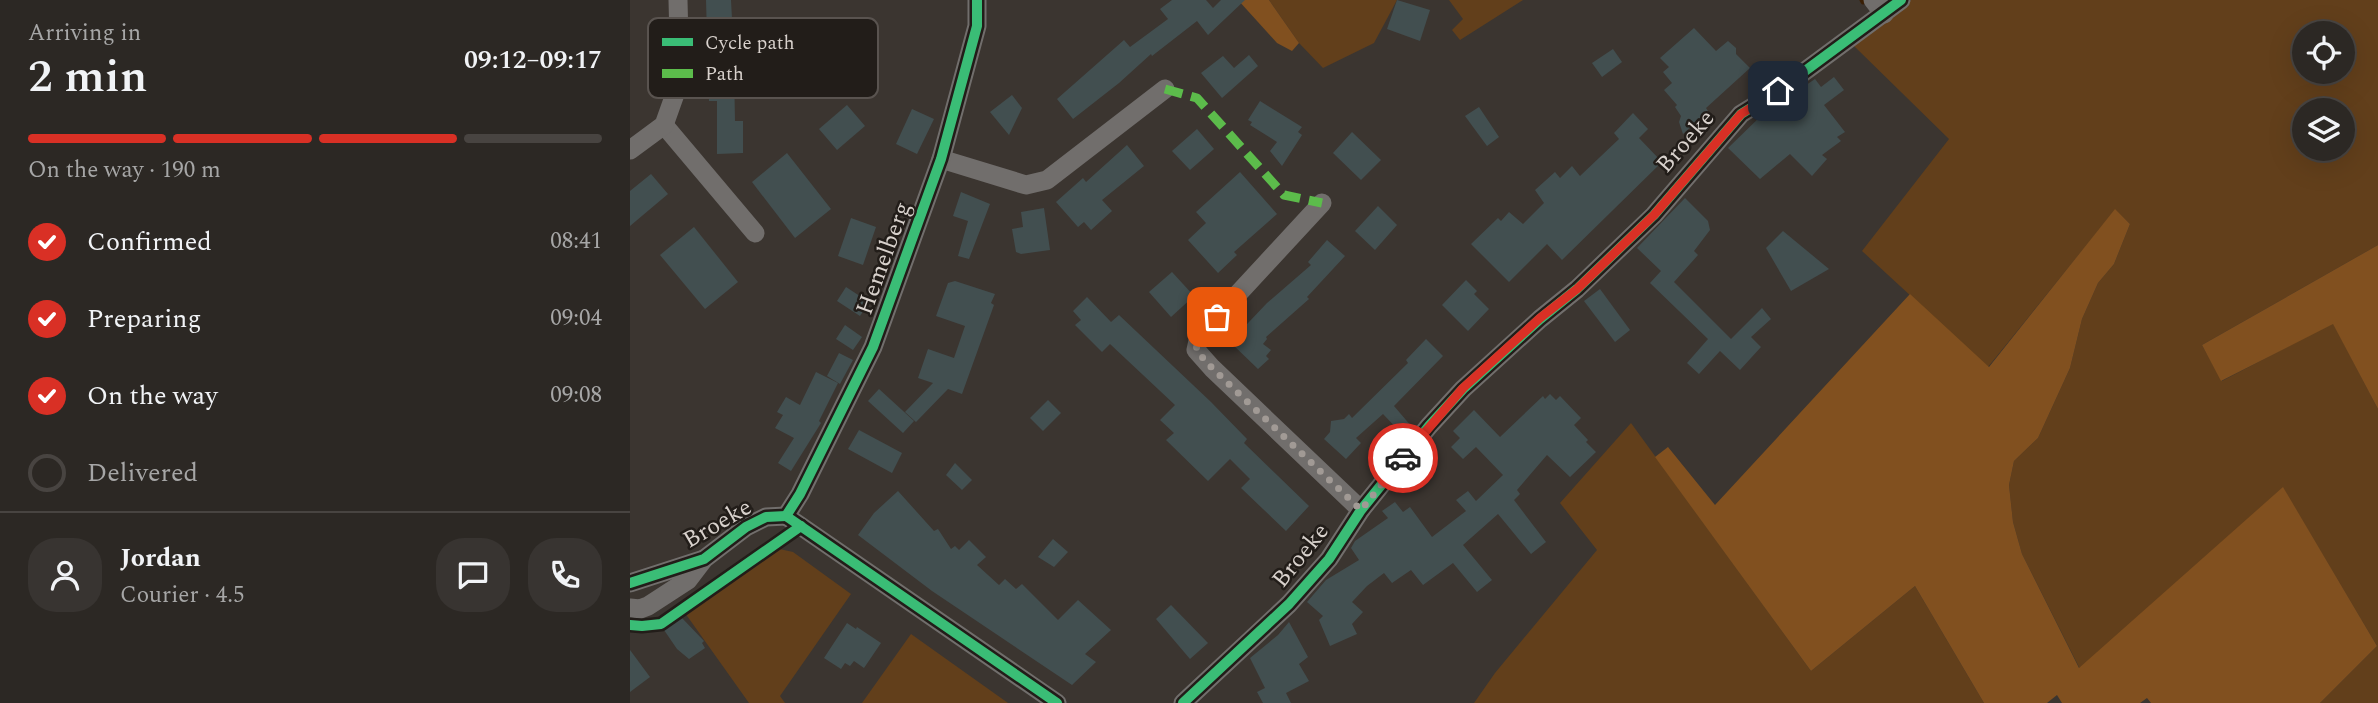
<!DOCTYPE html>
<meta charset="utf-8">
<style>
body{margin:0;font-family:Spectral,serif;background:#383431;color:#f1f3f6;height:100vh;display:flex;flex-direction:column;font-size:26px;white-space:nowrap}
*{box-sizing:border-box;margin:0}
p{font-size:23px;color:#a6a6a6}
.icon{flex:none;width:38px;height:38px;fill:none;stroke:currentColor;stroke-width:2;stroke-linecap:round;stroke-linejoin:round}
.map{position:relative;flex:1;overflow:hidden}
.panel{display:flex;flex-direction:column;background:#2c2824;width:630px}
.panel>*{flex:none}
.tools{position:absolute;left:1662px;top:21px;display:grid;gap:14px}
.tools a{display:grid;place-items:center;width:63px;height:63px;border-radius:50%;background:#2c2824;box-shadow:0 7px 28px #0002,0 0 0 2px #484441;font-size:35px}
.pin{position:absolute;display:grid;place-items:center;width:60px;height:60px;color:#fff;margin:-30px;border-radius:14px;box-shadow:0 4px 10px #0006}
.courier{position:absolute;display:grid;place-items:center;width:70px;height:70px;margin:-35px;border:5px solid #d93025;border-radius:50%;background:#fff;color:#222;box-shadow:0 2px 9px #0007}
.head em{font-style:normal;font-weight:600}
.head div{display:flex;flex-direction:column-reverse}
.head{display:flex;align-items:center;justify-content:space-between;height:119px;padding:0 28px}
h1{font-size:46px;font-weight:600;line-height:52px}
.bar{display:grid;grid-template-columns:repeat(4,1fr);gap:10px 7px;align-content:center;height:84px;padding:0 28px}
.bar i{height:9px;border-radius:5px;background:#484441}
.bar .current{background:#d93025}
.bar p{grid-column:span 4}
.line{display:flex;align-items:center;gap:18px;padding:0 28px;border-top:2px solid #484441}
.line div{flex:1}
.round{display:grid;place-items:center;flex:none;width:74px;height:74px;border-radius:28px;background:#383431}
ol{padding:0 28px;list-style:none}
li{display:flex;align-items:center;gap:21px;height:77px}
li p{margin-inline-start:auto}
li .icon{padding:7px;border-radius:50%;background:#d93025;color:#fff;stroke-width:4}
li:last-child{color:#a6a6a6}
li i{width:38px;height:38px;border:4px solid #484441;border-radius:50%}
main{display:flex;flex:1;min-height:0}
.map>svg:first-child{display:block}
</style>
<main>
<section class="panel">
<div class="head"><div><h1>2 min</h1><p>Arriving in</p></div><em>09:12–09:17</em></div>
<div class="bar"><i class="current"></i><i class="current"></i><i class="current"></i><i></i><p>On the way · 190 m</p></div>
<ol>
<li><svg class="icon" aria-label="check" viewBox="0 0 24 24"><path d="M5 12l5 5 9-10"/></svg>Confirmed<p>08:41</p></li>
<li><svg class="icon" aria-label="check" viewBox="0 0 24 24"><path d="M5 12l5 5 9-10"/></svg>Preparing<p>09:04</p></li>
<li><svg class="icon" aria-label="check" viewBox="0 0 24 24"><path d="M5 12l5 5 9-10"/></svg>On the way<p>09:08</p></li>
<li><i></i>Delivered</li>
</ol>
<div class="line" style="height:126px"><a class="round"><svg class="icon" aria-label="person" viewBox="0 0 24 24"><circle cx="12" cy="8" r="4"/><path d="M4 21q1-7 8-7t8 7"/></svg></a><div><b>Jordan</b><p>Courier · 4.5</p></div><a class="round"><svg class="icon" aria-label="chat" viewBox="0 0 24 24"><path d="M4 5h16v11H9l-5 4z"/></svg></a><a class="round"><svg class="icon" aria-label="phone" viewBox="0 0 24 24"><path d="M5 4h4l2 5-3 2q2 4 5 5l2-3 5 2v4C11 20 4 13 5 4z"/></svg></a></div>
</section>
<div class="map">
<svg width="1748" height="703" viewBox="0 0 1748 703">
<rect width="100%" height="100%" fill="#3b3530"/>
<!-- green -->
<g fill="#623f1b" fill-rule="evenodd">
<path d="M639 0H767L744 43 693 68 669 43Z"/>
<path d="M819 0H893L830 40 822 30 833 19Z"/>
<path d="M1281 0H1748V245L1572 345 1592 381 1703 323 1748 409V703H1690L1747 646 1653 488 1450 669 1392 554 1383 522 1379 485 1384 461 1408 438 1440 368 1452 319 1468 283 1484 264 1500 224 1485 210 1358 367 1232 251 1319 139 1224 46ZM1675 33H1713V72H1675ZM1675 110H1713V149H1675Z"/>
<path d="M1001 423 1181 671 1285 586 1354 703H844L865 673 967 550 930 503Z"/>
<path d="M145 548 163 552 221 594 150 696 155 703H119L55 613Z"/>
<path d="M281 634 378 703H232Z"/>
</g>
<!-- forest -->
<g fill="#81501f">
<path d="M608 0H639L669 43 662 51 647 43Z"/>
<path d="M1485 209 1500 224 1484 264 1468 283 1452 319 1440 368 1408 438 1384 461 1379 485 1383 522 1392 554 1449 668 1653 487 1747 646 1690 703H1521L1517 698 1510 703H1432L1427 695 1417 703H1354L1285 586 1181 671 1025 457 1038 447 1085 505 1280 294 1359 367Z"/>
<path d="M1748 245V409L1703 324 1591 381 1572 345Z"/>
</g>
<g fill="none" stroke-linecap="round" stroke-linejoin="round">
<!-- stream -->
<path stroke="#3a1f05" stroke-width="5" d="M1232 0 1233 2"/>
</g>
<!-- building -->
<g fill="#424f50">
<path d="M76 0H101L102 19H110V35H77Z"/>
<path d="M542 0H576L583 8 591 0H615L578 35 567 21 522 56 521 54 489 83 443 119 427 99 494 40 500 47 538 19 530 9Z"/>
<path d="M767 0 800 10 790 41 757 29Z"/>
<path d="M1064 28 1086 51 1098 41 1106 48V54L1120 68 1076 108 1078 111 1053 134 1049 122 1051 116 1045 107 1047 105 1034 90 1042 83 1033 72 1039 67 1030 58Z"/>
<path d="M983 49 992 62 972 77 962 63Z"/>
<path d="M619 55 628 66 592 98 571 73 593 56 604 68Z"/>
<path d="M104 70 105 121H113V153L87 154V101H79L78 71Z"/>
<path d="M1204 77 1214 90 1194 105 1215 132 1207 137 1211 141 1192 155 1197 159 1182 176 1160 154 1130 179 1098 148 1133 114 1185 79 1191 87Z"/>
<path d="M382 95 392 108 379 135 360 112Z"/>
<path d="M630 101 672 127 668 132 672 135 652 166 640 151 647 142 620 125 622 122 618 120Z"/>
<path d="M217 105 235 126 207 150 189 129Z"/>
<path d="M849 107 869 137 857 146 835 116Z"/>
<path d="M282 109 304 119 287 154 266 144Z"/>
<path d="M1003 113 1018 129 1009 138 1032 162 932 260 917 244 879 282 841 244 868 218 871 221 879 212 893 224 914 203 905 190 925 172 930 178 942 166 950 176 989 139 984 133Z"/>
<path d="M567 129 584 149 560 170 542 151Z"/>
<path d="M722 132 751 160 731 180 703 153Z"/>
<path d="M497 145 514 166 472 200 482 211 461 230 454 222 448 227 426 202 453 178 456 182Z"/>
<path d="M157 153 201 209 165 238 122 182Z"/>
<path d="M610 172 647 214 604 252 607 255 588 273 558 240 576 223 566 212Z"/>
<path d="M21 174 38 194 0 226V191Z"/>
<path d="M331 192 360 204 339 259 328 256 338 221 323 216Z"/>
<path d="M1055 198 1078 221 1080 230 1064 251 1068 255 1044 282 1101 339 1132 308 1141 319 1121 337 1131 347 1110 370 1090 351 1069 374 1057 363 1078 339 1020 283 1031 271 1007 248Z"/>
<path d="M748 206 767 225 745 250 725 231Z"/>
<path d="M414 208 420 250 391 254 386 252 382 229 393 227 391 212Z"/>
<path d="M221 218 246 227 233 265 208 256Z"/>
<path d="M64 227 108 282 75 309 30 255Z"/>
<path d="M1153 231 1199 269 1161 291 1136 248Z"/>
<path d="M697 240 715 256 677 297 679 299 636 337 637 339 633 344 641 350 636 356 639 359 628 369 600 342 637 303 681 265 678 262Z"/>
<path d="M542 272 564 296 541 317 519 292Z"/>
<path d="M836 280 847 291 844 294 859 309 838 331 812 305Z"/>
<path d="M325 281 365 294 361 303 364 305 332 394 318 389 286 422 275 412 303 383 288 378 298 349 324 358 335 326 306 316 318 283Z"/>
<path d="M216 287 239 302 230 316 207 301Z"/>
<path d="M970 289 1000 330 985 342 954 301Z"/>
<path d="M457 297 481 322 489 315 581 402 617 439 614 443 679 506 656 531 611 488 620 479 600 459 578 481 536 440 544 433 530 420 545 405 480 344 472 352 445 325 451 320 443 311Z"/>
<path d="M215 325 232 337 223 350 206 339Z"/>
<path d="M796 339 813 356 764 406 782 427 774 436 753 414 726 438 731 443 716 459 694 439 700 432 701 421 714 419 719 414 722 418 778 363 776 360Z"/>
<path d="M209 353 223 360 210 384 197 376Z"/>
<path d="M186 372 208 383 189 421 191 423 161 471 148 463 164 438 145 428 153 415 147 412 156 397 170 405Z"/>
<path d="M249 389 284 421 273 433 238 401Z"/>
<path d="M920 394 926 400 930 396 951 418 944 425 958 440 956 442 966 452 940 477 917 455 887 490 890 494 884 500 916 542 901 554 868 514 833 545 862 580 847 592 823 563 793 585 781 570 762 583 754 573 737 586 722 602 733 612 722 624 727 634 700 646 689 620 693 616 677 602 696 580 729 560 721 548 725 541 758 518 752 511 765 502 773 512 780 507 802 537 836 511 826 500 838 491 846 501 873 475 846 447 833 459 821 447 830 438 823 431 844 410 870 437 913 396 915 399Z"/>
<path d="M418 400 431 413 413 431 400 418Z"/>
<path d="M229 430 272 453 262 473 218 449Z"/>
<path d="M325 463 342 480 332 490 316 475Z"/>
<path d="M268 491 304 531 308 529 321 549 325 546 329 550 339 540 356 557 347 565 369 585 375 579 386 589 392 584 428 620 448 600 481 630 455 654 466 662 442 685 302 591 228 535 244 513Z"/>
<path d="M423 539 438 552 424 567 408 557Z"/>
<path d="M541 605 578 643 560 659 526 619Z"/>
<path d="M52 618 74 641 72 643 75 648 59 659 47 649 34 630Z"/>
<path d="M659 622 678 657 669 664 679 681 656 693 661 703H633L627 692 635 688 620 658 648 635Z"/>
<path d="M217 623 226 629 227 627 251 643 234 668 224 661 220 666 215 663 211 669 194 658Z"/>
<path d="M0 650 20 677 0 692Z"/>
</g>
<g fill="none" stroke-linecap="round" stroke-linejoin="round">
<!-- minor -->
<g stroke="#716e6c" stroke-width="19">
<path d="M1243 0 1254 14"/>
<path d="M34 125 125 233"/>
<path d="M0 150 34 125 50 80 48 0"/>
<path d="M311 159 396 185 417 180 535 89"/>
<path d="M692 203 569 336 566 350 582 368 731 510"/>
<path d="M156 516 170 494 243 347 311 159 347 26V0"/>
<path d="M156 516 427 703"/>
<path d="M0 583 74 559"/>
<path d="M0 608 10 609 18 606 58 580 74 559 116 527 136 517 156 516"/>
<path d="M553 703 659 604 699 559 731 510 799 426 833 389 910 319 947 289 1024 215 1111 114 1148 91 1271 0"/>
</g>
<!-- quiet -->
<path stroke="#5cbc4b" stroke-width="9" stroke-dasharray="18 9" stroke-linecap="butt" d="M535 89 567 98 654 195 692 203"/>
<defs>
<g id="cycleway">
<path d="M156 516 170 494 243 347 311 159 347 26V0"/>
<path d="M156 516 427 703"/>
<path d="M0 583 74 559 116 527 136 517 156 516"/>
<path d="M0 625 12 626 31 624 171 526"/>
<path d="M553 703 659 604 699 559 731 510 799 426 833 389 910 319 947 289 1024 215 1111 114 1148 91 1271 0"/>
</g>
</defs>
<!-- cycleway casing -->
<use href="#cycleway" stroke="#221d19" stroke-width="15"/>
<!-- cycleway -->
<use href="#cycleway" stroke="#3abd76" stroke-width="10"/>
</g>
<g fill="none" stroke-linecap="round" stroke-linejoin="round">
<!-- done -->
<path stroke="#a19a95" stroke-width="7" stroke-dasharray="0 12.6" d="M587 317 569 336 566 350 582 368 731 510 773 458"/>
<!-- route -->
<path stroke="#d93025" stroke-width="9" d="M773 458 833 388 910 318 947 289 1024 215 1111 114 1148 91"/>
</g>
<g text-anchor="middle" stroke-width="5" stroke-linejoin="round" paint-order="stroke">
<!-- street labels -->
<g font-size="24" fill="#d8d1cc" stroke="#221d19">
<text transform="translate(1055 141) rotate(-49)" y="8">Broeke</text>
<text transform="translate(253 258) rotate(-70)" y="8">Hemelberg</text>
<text transform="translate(87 523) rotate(-30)" y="8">Broeke</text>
<text transform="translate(670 555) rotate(-51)" y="8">Broeke</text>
</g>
</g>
<!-- legend -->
<rect x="18" y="18" width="230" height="80" rx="10" fill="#221d19" stroke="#59534f" stroke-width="2"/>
<rect x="32" y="38" width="31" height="8" fill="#3abd76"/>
<rect x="32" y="69" width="31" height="9" fill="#5cbc4b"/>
<g font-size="19" fill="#d8d1cc">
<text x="75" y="49">Cycle path</text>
<text x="75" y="80">Path</text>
</g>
</svg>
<div class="tools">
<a><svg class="icon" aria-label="locate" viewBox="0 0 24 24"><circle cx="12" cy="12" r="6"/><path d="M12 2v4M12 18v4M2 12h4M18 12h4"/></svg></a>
<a><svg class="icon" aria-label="layers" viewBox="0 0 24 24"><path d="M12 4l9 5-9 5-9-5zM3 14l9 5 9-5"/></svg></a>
</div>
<div class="pin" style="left:587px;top:317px;background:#ea580c"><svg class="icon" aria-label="bag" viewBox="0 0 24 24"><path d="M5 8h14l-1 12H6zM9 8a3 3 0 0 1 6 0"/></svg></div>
<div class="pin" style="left:1148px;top:91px;background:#1f2937"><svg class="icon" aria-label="home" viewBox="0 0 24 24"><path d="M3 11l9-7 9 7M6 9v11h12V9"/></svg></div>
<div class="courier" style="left:773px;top:458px"><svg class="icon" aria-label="car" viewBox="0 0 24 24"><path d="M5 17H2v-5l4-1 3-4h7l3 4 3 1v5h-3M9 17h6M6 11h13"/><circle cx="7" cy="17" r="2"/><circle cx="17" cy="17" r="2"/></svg></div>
</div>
</main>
